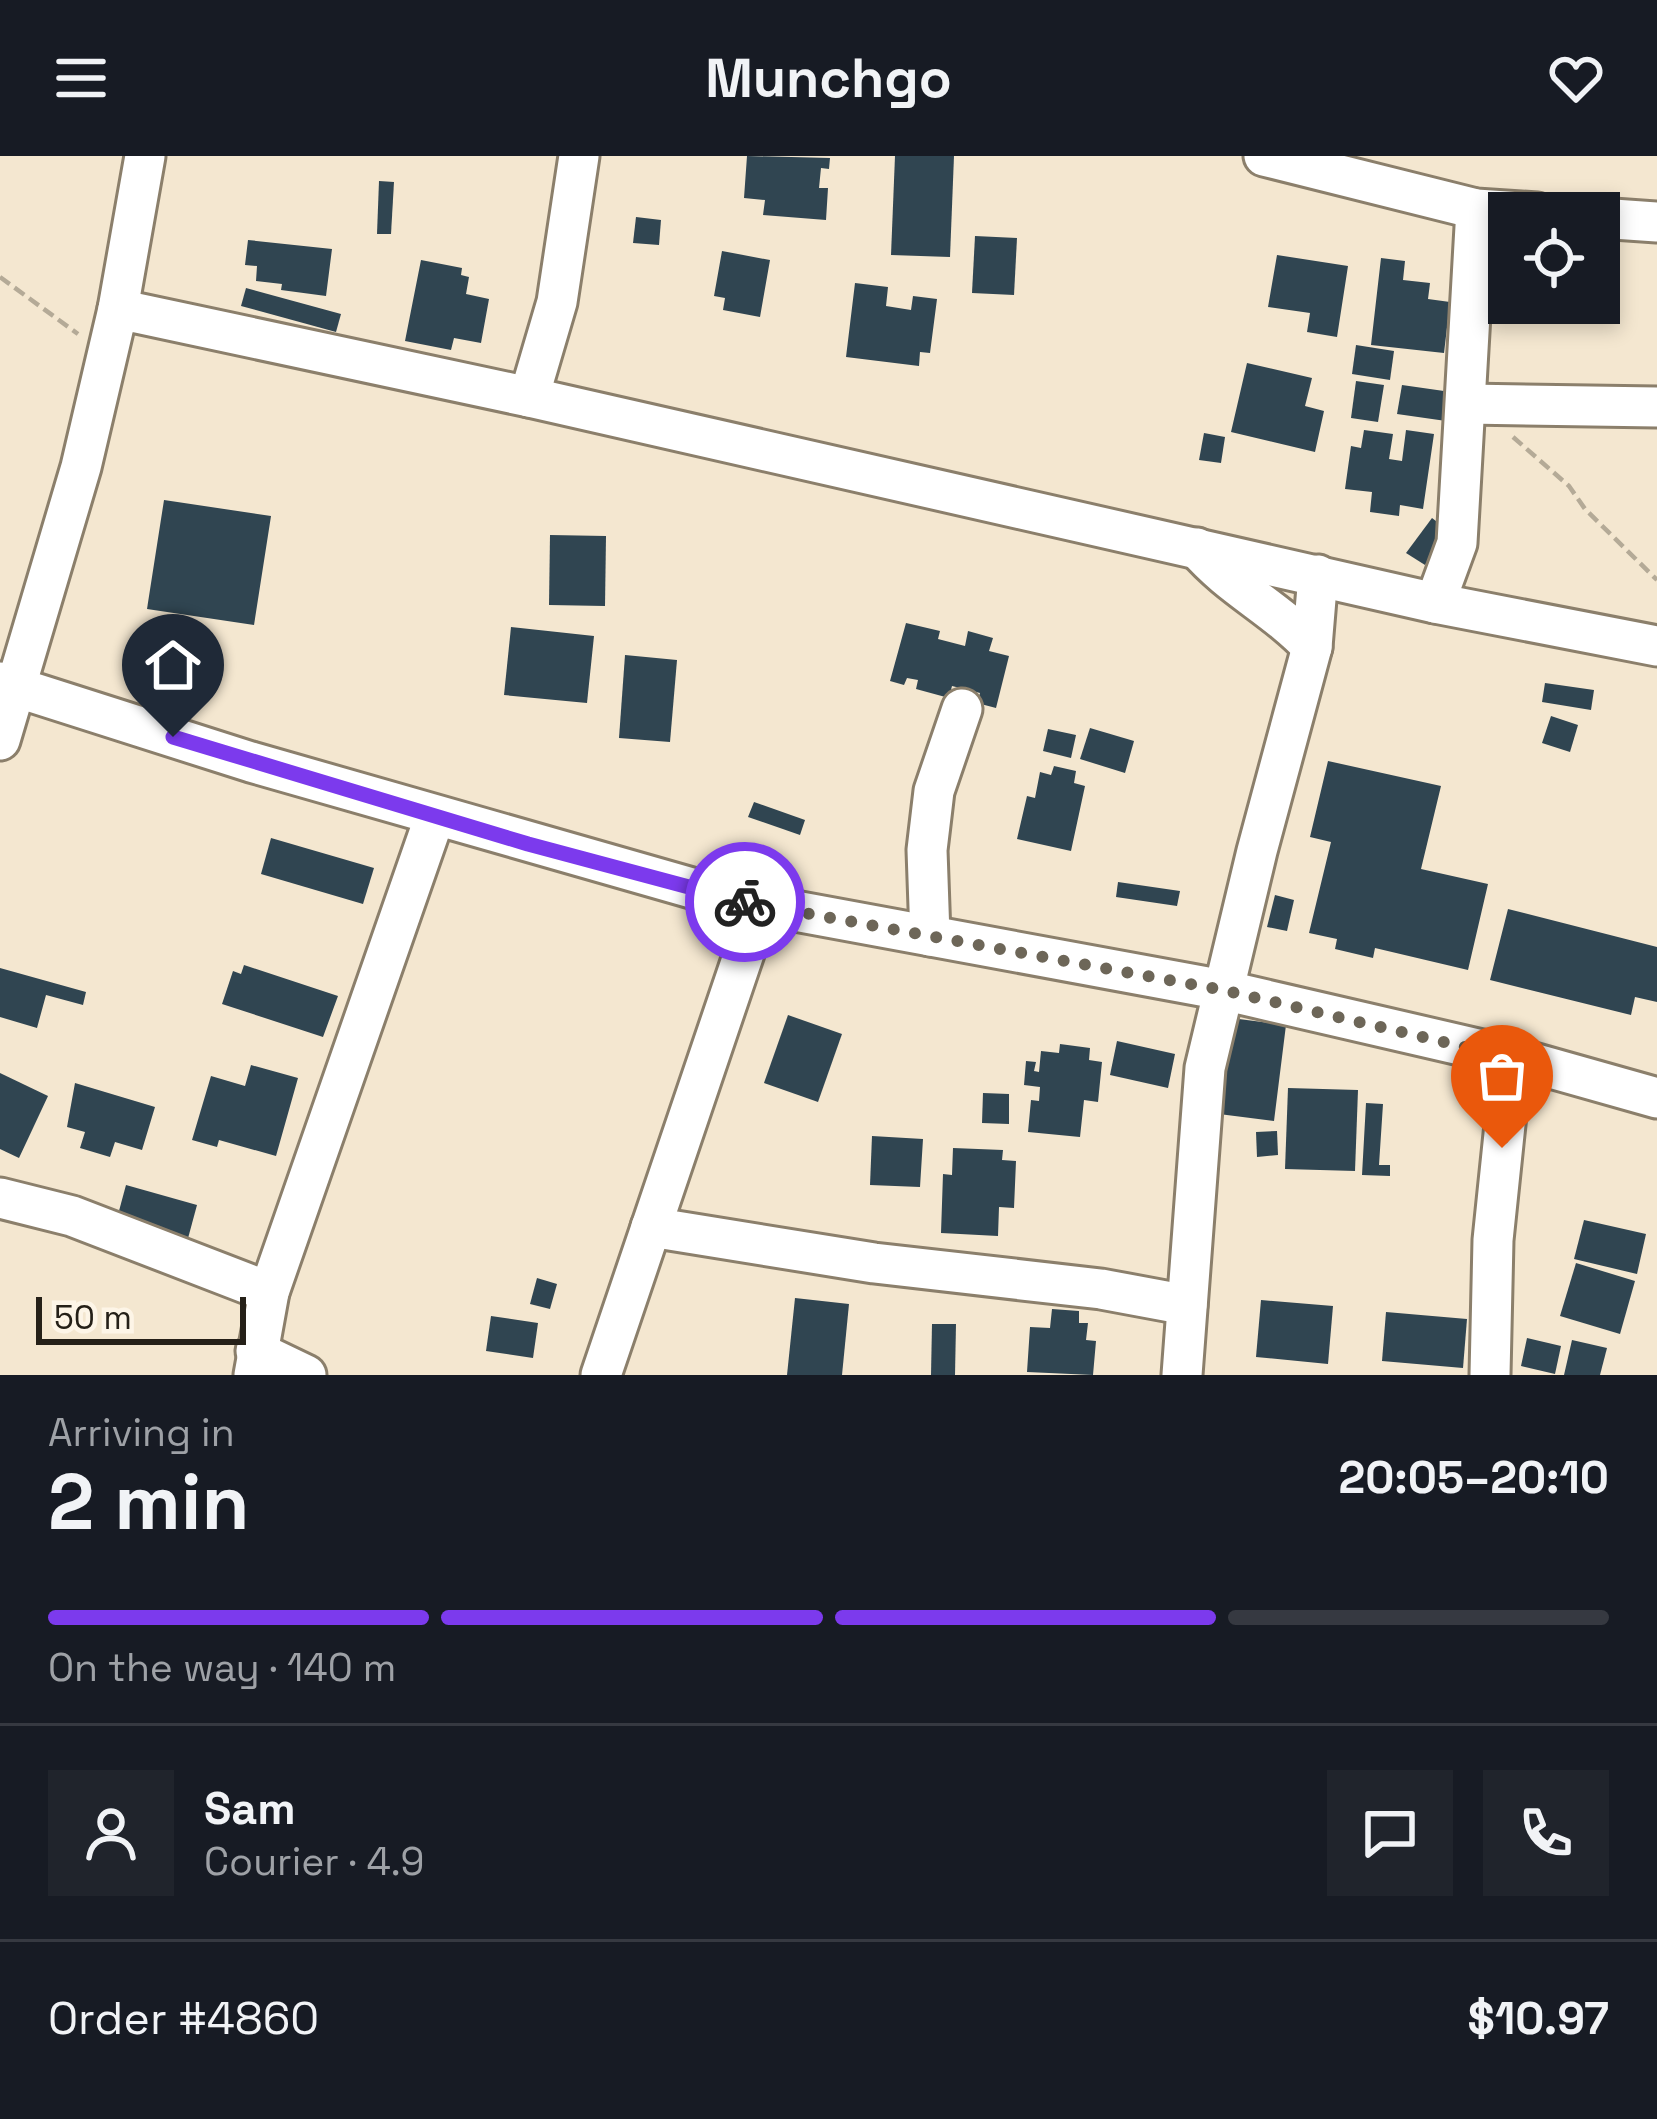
<!DOCTYPE html>
<meta charset="utf-8">
<style>
body{margin:0;font-family:"Space Grotesk",sans-serif;background:#20242c;color:#f1f3f6;height:100vh;display:flex;flex-direction:column;font-size:45px;white-space:nowrap}
*{box-sizing:border-box;margin:0}
p{font-size:39px;color:#9ea1a6}
.icon{flex:none;width:66px;height:66px;fill:none;stroke:currentColor;stroke-width:2;stroke-linecap:round;stroke-linejoin:round}
.map{position:relative;height:1219px;overflow:hidden}
.panel{display:flex;flex-direction:column;background:#171b24;flex:1}
.panel>*{flex:none}
.controls{position:absolute;left:1488px;top:36px;display:grid;gap:24px}
.controls a{display:grid;place-items:center;width:132px;height:132px;border-radius:0px;background:#171b24;box-shadow:0 6px 18px #0003;font-size:60px}
.scale{position:absolute;left:36px;bottom:30px;width:210px;box-sizing:border-box;padding-left:12px;border:6px solid #252018;border-top:0;font-size:33px;line-height:42px;white-space:nowrap;color:#252018;-webkit-text-stroke:9px #fdf5e7;paint-order:stroke}
.pin{position:absolute;display:grid;place-items:center;width:102px;height:102px;color:#fff;margin:-123px -51px;border-radius:50% 50% 50% 0;rotate:-45deg;box-shadow:0 0 12px #0007}
.pin .icon{rotate:45deg}
.courier{position:absolute;display:grid;place-items:center;width:120px;height:120px;margin:-60px;border:9px solid #7c3aed;border-radius:50%;background:#fff;color:#222;box-shadow:0 3px 15px #0007}
.overview em{font-style:normal;font-weight:800}
.overview div{display:flex;flex-direction:column-reverse}
.overview{display:flex;align-items:center;justify-content:space-between;height:204px;padding:0 48px}
h1{font-size:78px;font-weight:800;line-height:90px}
.bar{display:grid;grid-template-columns:repeat(4,1fr);gap:18px 12px;align-content:center;height:144px;padding:0 48px}
.bar i{height:15px;border-radius:9px;background:#363941}
.bar .selected{background:#7c3aed}
.bar p{grid-column:span 4}
.line{display:flex;align-items:center;gap:30px;padding:0 48px;border-top:3px solid #363941}
.line div{flex:1}
.round{display:grid;place-items:center;flex:none;width:126px;height:126px;border-radius:0px;background:#20242c}
header{display:flex;justify-content:space-between;align-items:center;height:156px;padding:0 48px;background:#171b24;font-size:54px;font-weight:800}
.map>svg:first-child{display:block}
</style>
<header><svg class="icon" aria-label="menu" viewBox="0 0 24 24"><path d="M4 6h16M4 12h16M4 18h16"/></svg>Munchgo<svg class="icon" aria-label="heart" viewBox="0 0 24 24"><path d="M12 20l-8-8c-3-5 5-10 8-4 3-6 11-1 8 4z"/></svg></header>
<div class="map">
<svg width="1657" height="1219" viewBox="0 0 1657 1219">
<rect width="100%" height="100%" fill="#f4e7d0"/>
<!-- building -->
<g fill="#304551">
<path d="M747 0 830 2 829 13 821 12 819 32H828L826 64 763 59 765 44 744 42Z"/>
<path d="M895 0H954L950 101 891 99Z"/>
<path d="M379 25 394 26 391 78H377Z"/>
<path d="M636 61 661 64 659 89 633 87Z"/>
<path d="M975 80 1017 82 1014 139 972 137Z"/>
<path d="M248 84 332 93 326 140 281 134 282 128 256 125 257 110 245 109Z"/>
<path d="M722 95 770 104 760 161 723 154 725 142 714 140Z"/>
<path d="M1277 99 1348 110 1337 181 1307 176 1310 157 1268 151Z"/>
<path d="M1381 102 1405 105 1403 124 1430 127 1428 143 1450 146 1444 197 1371 189Z"/>
<path d="M421 104 462 112 461 119 469 121 466 138 489 143 481 187 454 182 451 194 405 185Z"/>
<path d="M855 127 888 131 886 150 911 154 913 140 937 143 930 197 920 196 919 210 846 201Z"/>
<path d="M246 132 341 158 336 176 241 150Z"/>
<path d="M1356 189 1394 195 1390 224 1352 218Z"/>
<path d="M1247 207 1312 222 1305 250 1324 255 1315 296 1231 276Z"/>
<path d="M1356 225 1384 229 1378 266 1351 262Z"/>
<path d="M1402 229 1451 236 1446 265 1397 258Z"/>
<path d="M1364 274 1393 278 1389 303 1402 305 1406 274 1434 278 1423 353 1400 349 1399 360 1370 356 1372 336 1345 333 1351 290 1361 292Z"/>
<path d="M1204 277 1225 281 1221 307 1199 304Z"/>
<path d="M164 344 271 360 254 469 147 453Z"/>
<path d="M1432 362 1449 375 1425 409 1406 397Z"/>
<path d="M550 379 606 380 605 450 549 449Z"/>
<path d="M906 467 940 475 938 483 965 490 968 475 993 482 989 495 1009 500 996 552 977 547 980 537 952 530 949 542 916 533 918 524 907 522 904 529 890 525Z"/>
<path d="M511 471 594 480 587 547 504 539Z"/>
<path d="M625 499 677 504 670 586 619 582Z"/>
<path d="M1545 527 1594 534 1591 554 1542 546Z"/>
<path d="M1551 560 1578 569 1570 596 1542 587Z"/>
<path d="M1090 572 1134 585 1125 617 1080 603Z"/>
<path d="M1048 573 1076 579 1071 602 1043 595Z"/>
<path d="M1328 605 1441 630 1421 713 1488 728 1468 814 1375 792 1373 802 1335 793 1337 783 1309 777 1331 686 1310 681Z"/>
<path d="M1054 610 1076 615 1074 627 1085 630 1071 695 1017 683 1027 640 1035 642 1040 616 1051 619Z"/>
<path d="M754 646 805 664 800 679 748 661Z"/>
<path d="M271 682 374 712 363 748 261 718Z"/>
<path d="M1118 726 1180 735 1177 750 1116 741Z"/>
<path d="M1275 739 1294 744 1287 775 1267 771Z"/>
<path d="M1508 753 1657 791V846L1635 841 1631 859 1490 824Z"/>
<path d="M244 809 338 840 323 881 222 848 233 815 241 818Z"/>
<path d="M0 812 86 836 83 849 46 839 37 872 0 861Z"/>
<path d="M788 859 842 878 818 946 764 927Z"/>
<path d="M1231 862 1286 869 1274 965 1219 958Z"/>
<path d="M1117 885 1175 898 1168 932 1110 919Z"/>
<path d="M1060 888 1090 892 1089 904 1102 906 1098 946 1084 944 1080 981 1028 976 1031 944 1039 945 1040 931 1024 929 1026 905 1036 906 1034 915 1039 916 1041 895 1059 897Z"/>
<path d="M251 909 298 922 276 1000 219 984 217 991 192 984 211 920 245 930Z"/>
<path d="M0 917 48 940 19 1002 0 993Z"/>
<path d="M75 927 155 951 142 994 115 986 110 1001 80 992 85 976 67 971Z"/>
<path d="M1288 932 1358 934 1355 1015 1285 1013Z"/>
<path d="M983 937 1009 938V968L982 967Z"/>
<path d="M1366 947 1383 948 1379 1009H1390V1020L1362 1019Z"/>
<path d="M1277 975 1278 999 1257 1001 1256 976Z"/>
<path d="M872 980 923 983 920 1031 870 1029Z"/>
<path d="M953 992 1003 994 1002 1004 1016 1005 1014 1052 999 1051 998 1080 941 1077 943 1018 952 1019Z"/>
<path d="M126 1029 197 1049 187 1086 116 1066Z"/>
<path d="M1584 1064 1646 1078 1637 1118 1574 1103Z"/>
<path d="M1576 1107 1635 1125 1620 1178 1560 1160Z"/>
<path d="M537 1122 557 1128 550 1153 530 1148Z"/>
<path d="M795 1142 849 1148 842 1219H787Z"/>
<path d="M1261 1144 1333 1150 1328 1208 1256 1201Z"/>
<path d="M1052 1153 1079 1155V1167H1088L1086 1184 1096 1185 1093 1219 1027 1216 1030 1171 1050 1172Z"/>
<path d="M1386 1156 1467 1163 1463 1212 1382 1205Z"/>
<path d="M491 1160 538 1167 533 1202 486 1195Z"/>
<path d="M932 1168H956L955 1219H931Z"/>
<path d="M1527 1182 1561 1190 1555 1218 1521 1210Z"/>
<path d="M1572 1184 1607 1192 1600 1219H1564Z"/>
</g>
<g fill="none" stroke-linecap="round" stroke-linejoin="round">
<defs>
<g id="minor">
<path d="M1264 0 1476 53 1537 57"/>
<path d="M1599 62 1657 66"/>
<path d="M118 153 145 0"/>
<path d="M529 241 557 146 579 0"/>
<path d="M1467 248 1657 251"/>
<path d="M1197 392C1230 431 1277 453 1312 491"/>
<path d="M1435 447 1457 387 1476 53"/>
<path d="M0 526 251 606 730 743 1223 834 1512 901 1657 942"/>
<path d="M0 584 81 311 118 153 529 241 1435 447 1657 490"/>
<path d="M930 780 927 694 934 635 962 553"/>
<path d="M0 1042 72 1060 269 1136"/>
<path d="M651 1071 874 1107 1101 1133 1187 1149"/>
<path d="M256 1195 306 1219"/>
<path d="M254 1219 269 1136 435 660"/>
<path d="M601 1219 760 750"/>
<path d="M1182 1219 1205 912 1257 695 1312 491 1318 419"/>
<path d="M1490 1219 1493 1084 1512 901"/>
</g>
</defs>
<!-- minor casing -->
<use href="#minor" stroke="#8b7f6b" stroke-width="45"/>
<!-- path -->
<g stroke="#b4aa97" stroke-width="4.5" stroke-dasharray="12 6" stroke-linecap="butt">
<path d="M0 121 78 178"/>
<path d="M1513 281 1569 330 1585 353 1657 424"/>
</g>
<!-- minor -->
<use href="#minor" stroke="#fff" stroke-width="39"/>
</g>
<g fill="none" stroke-linecap="round" stroke-linejoin="round">
<!-- done -->
<path stroke="#6d6658" stroke-width="12" stroke-dasharray="0 21.6" d="M745 746 1223 834 1512 902 1502 992"/>
<!-- route -->
<path stroke="#7c3aed" stroke-width="15" d="M173 581 528 688 745 746"/>
</g>
</svg>
<div class="controls">
<a><svg class="icon" aria-label="locate" viewBox="0 0 24 24"><circle cx="12" cy="12" r="6"/><path d="M12 2v4M12 18v4M2 12h4M18 12h4"/></svg></a>
</div>
<div class="scale">50 m</div>
<div class="pin" style="left:1502px;top:992px;background:#ea580c"><svg class="icon" aria-label="bag" viewBox="0 0 24 24"><path d="M5 8h14l-1 12H6zM9 8a3 3 0 0 1 6 0"/></svg></div>
<div class="pin" style="left:173px;top:581px;background:#1f2937"><svg class="icon" aria-label="home" viewBox="0 0 24 24"><path d="M3 11l9-7 9 7M6 9v11h12V9"/></svg></div>
<div class="courier" style="left:745px;top:746px"><svg class="icon" aria-label="bike" viewBox="0 0 24 24"><circle cx="6" cy="16" r="4"/><circle cx="18" cy="16" r="4"/><path d="M6 16l4-8h5l3 8M10 8l3 8H6M13 5h3"/></svg></div>
</div>
<section class="panel">
<div class="overview"><div><h1>2 min</h1><p>Arriving in</p></div><em>20:05–20:10</em></div>
<div class="bar"><i class="selected"></i><i class="selected"></i><i class="selected"></i><i></i><p>On the way · 140 m</p></div>
<div class="line" style="height:216px"><a class="round"><svg class="icon" aria-label="person" viewBox="0 0 24 24"><circle cx="12" cy="8" r="4"/><path d="M4 21q1-7 8-7t8 7"/></svg></a><div><b>Sam</b><p>Courier · 4.9</p></div><a class="round"><svg class="icon" aria-label="chat" viewBox="0 0 24 24"><path d="M4 5h16v11H9l-5 4z"/></svg></a><a class="round"><svg class="icon" aria-label="phone" viewBox="0 0 24 24"><path d="M5 4h4l2 5-3 2q2 4 5 5l2-3 5 2v4C11 20 4 13 5 4z"/></svg></a></div>
<div class="line" style="height:156px"><div>Order #4860</div><b>$10.97</b></div>
</section>
